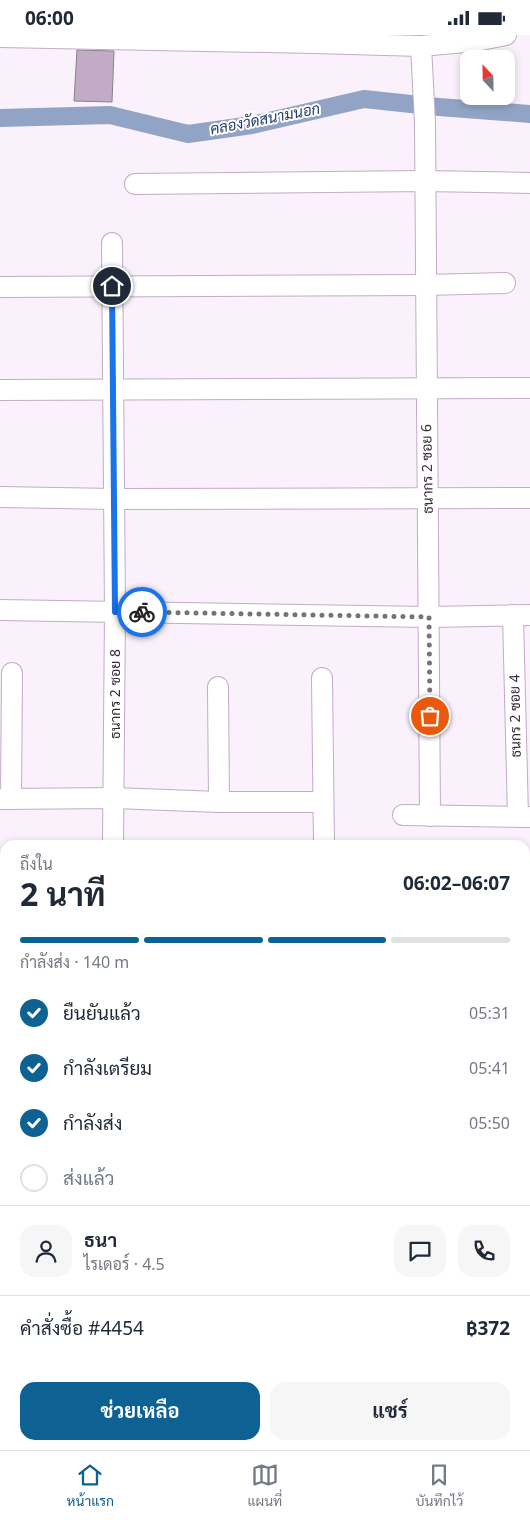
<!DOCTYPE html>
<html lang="th">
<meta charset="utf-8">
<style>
body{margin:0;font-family:"Noto Sans",Sarabun,sans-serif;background:#f6f6f7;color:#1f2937;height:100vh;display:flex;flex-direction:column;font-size:19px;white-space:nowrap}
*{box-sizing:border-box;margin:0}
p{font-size:16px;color:#747a83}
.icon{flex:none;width:28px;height:28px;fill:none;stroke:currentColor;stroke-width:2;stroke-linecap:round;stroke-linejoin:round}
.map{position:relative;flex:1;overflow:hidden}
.panel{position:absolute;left:0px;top:805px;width:530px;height:610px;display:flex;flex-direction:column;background:#fff;border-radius:15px 15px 0 0;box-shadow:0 2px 8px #0003}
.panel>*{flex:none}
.needle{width:32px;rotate:338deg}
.tools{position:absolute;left:460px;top:15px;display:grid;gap:10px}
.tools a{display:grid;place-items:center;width:55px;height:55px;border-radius:10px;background:#fff;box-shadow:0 2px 8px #0003;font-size:25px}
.pin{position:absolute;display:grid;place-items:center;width:42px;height:42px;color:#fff;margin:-21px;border:2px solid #fff;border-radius:50%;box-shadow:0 1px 5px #0007}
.courier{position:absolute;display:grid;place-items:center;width:50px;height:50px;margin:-25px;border:4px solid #1a73e8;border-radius:50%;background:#fff;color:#222;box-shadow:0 1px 6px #0007}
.headline em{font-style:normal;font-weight:700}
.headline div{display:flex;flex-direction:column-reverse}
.headline{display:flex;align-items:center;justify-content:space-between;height:85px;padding:0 20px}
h1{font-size:32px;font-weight:700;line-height:38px}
.bar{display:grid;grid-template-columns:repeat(4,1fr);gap:8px 5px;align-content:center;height:60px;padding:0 20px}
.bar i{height:6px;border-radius:4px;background:#e0e1e3}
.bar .on{background:#0e6193}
.bar p{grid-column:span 4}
.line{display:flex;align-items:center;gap:12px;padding:0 20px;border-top:1px solid #e0e1e3}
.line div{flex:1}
.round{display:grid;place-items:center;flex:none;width:52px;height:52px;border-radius:15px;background:#f6f6f7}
ol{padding:0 20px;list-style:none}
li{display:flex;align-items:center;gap:15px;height:55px}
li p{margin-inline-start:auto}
li .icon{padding:5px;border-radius:50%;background:#0e6193;color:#fff;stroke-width:4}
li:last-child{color:#747a83}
li i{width:28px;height:28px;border:2px solid #e0e1e3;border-radius:50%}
.cta{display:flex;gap:10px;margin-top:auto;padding:10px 20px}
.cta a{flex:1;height:58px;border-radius:15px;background:#0e6193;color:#fff;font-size:20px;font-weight:700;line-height:58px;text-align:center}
.cta a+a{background:#f6f6f7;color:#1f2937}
.status{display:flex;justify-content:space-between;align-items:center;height:35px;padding:0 25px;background:#fff;direction:ltr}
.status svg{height:14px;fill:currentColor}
.tabs{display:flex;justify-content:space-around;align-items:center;height:70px;border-top:1px solid #e0e1e3;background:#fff;font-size:14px;color:#747a83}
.tabs a{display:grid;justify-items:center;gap:2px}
.tabs .on{color:#0e6193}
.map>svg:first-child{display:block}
</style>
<div class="status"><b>06:00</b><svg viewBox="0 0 49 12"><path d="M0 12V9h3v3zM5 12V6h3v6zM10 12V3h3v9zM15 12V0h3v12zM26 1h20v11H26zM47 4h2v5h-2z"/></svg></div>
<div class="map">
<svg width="530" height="1415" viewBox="0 0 530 1415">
<rect width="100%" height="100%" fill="#faf1fc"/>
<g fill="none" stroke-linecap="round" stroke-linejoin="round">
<!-- canal -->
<path stroke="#92a4c6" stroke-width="18" d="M0 83 110 80 188 99 252 90 364 64 439 72 530 79"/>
</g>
<!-- building -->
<path fill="#c2acc5" stroke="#8f7b93" d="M77 15 114 16 112 67 74 66Z"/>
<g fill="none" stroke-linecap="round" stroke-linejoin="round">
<defs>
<g id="street">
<path d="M0 2 314 8 421 11 476 6 506 0"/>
<path d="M421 11 425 88 430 781"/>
<path d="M135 149 425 146 530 148"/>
<path d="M112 208 115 577 113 810"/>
<path d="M0 252 426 250 505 248"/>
<path d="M0 355C177 356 353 352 530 353"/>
<path d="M0 462 114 464 530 463"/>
<path d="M0 575 429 582 530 580"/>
<path d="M513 580 518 782"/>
<path d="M322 643 324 810"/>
<path d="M218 652 219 767"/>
<path d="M0 764 114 763 219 767H323"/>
<path d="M11 764 12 638"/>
<path d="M403 780 530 782"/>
<path d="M0 878H5"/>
<path d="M525 881 530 880"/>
<path d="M525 1010H530"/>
<path d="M525 1117H530"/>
<path d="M0 1124H5"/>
<path d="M0 1259H5"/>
<path d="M525 1260H530"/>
<path d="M0 1386H5"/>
<path d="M525 1396H530"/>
<path d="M231 1415V1410"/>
</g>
</defs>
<!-- street casing -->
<use href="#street" stroke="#c2acc6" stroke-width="22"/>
<!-- street -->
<use href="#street" stroke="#fff" stroke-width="20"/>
</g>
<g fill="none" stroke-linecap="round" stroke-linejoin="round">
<!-- done -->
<path stroke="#78707a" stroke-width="5" stroke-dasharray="0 9" d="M142 577 429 582 430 681"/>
<!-- route -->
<path stroke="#1a73e8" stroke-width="6" d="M112 251 115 577H142"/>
</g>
<g text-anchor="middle" stroke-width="4" stroke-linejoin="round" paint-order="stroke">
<!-- street labels -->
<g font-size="14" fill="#322a34" stroke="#fff">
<text transform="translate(427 434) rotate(-91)" y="5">ธนากร 2 ซอย 6</text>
<text transform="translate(115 659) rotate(-90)" y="5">ธนากร 2 ซอย 8</text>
<text transform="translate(515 681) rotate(-91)" y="5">ธนกร 2 ซอย 4</text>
</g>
<!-- water labels -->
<g font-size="15" font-style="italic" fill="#263c69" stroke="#fff">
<text transform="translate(265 84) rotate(-11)" y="5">คลองวัดสนามนอก</text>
</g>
</g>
</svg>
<div class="tools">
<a><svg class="needle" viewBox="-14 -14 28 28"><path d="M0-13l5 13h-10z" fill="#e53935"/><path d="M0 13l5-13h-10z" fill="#747a83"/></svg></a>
</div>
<div class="pin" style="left:430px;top:681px;background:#ea580c"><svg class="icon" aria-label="bag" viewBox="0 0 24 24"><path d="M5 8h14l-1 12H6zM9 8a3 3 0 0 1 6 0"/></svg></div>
<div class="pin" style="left:112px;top:251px;background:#1f2937"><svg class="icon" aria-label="home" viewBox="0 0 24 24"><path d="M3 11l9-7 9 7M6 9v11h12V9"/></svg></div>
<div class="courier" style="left:142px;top:577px"><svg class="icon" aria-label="bike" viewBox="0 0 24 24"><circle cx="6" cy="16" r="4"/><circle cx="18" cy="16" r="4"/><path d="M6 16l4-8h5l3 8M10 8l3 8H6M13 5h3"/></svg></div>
<section class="panel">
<div class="headline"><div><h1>2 นาที</h1><p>ถึงใน</p></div><em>06:02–06:07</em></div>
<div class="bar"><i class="on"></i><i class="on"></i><i class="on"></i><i></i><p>กำลังส่ง · 140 m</p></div>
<ol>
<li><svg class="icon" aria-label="check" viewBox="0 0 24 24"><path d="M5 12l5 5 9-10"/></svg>ยืนยันแล้ว<p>05:31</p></li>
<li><svg class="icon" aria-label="check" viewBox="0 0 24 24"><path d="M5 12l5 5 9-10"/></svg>กำลังเตรียม<p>05:41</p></li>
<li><svg class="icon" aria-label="check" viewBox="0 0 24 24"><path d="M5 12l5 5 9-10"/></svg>กำลังส่ง<p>05:50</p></li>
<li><i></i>ส่งแล้ว</li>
</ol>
<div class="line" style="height:90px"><a class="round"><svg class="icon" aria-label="person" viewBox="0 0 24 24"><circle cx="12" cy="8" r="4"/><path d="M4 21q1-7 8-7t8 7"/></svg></a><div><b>ธนา</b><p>ไรเดอร์ · 4.5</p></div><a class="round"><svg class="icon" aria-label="chat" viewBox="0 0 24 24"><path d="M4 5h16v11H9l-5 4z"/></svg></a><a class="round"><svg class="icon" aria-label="phone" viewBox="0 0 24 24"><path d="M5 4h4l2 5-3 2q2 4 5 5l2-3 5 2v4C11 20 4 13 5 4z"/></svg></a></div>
<div class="line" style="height:65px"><div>คำสั่งซื้อ #4454</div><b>฿372</b></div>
<div class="cta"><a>ช่วยเหลือ</a><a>แชร์</a></div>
</section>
</div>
<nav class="tabs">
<a class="on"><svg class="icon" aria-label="home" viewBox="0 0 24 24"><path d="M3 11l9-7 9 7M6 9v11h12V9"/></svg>หน้าแรก</a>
<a><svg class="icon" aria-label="map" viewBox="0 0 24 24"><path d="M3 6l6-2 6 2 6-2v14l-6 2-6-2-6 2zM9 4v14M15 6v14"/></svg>แผนที่</a>
<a><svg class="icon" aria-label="saved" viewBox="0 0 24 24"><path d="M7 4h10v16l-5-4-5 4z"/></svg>บันทึกไว้</a>
</nav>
